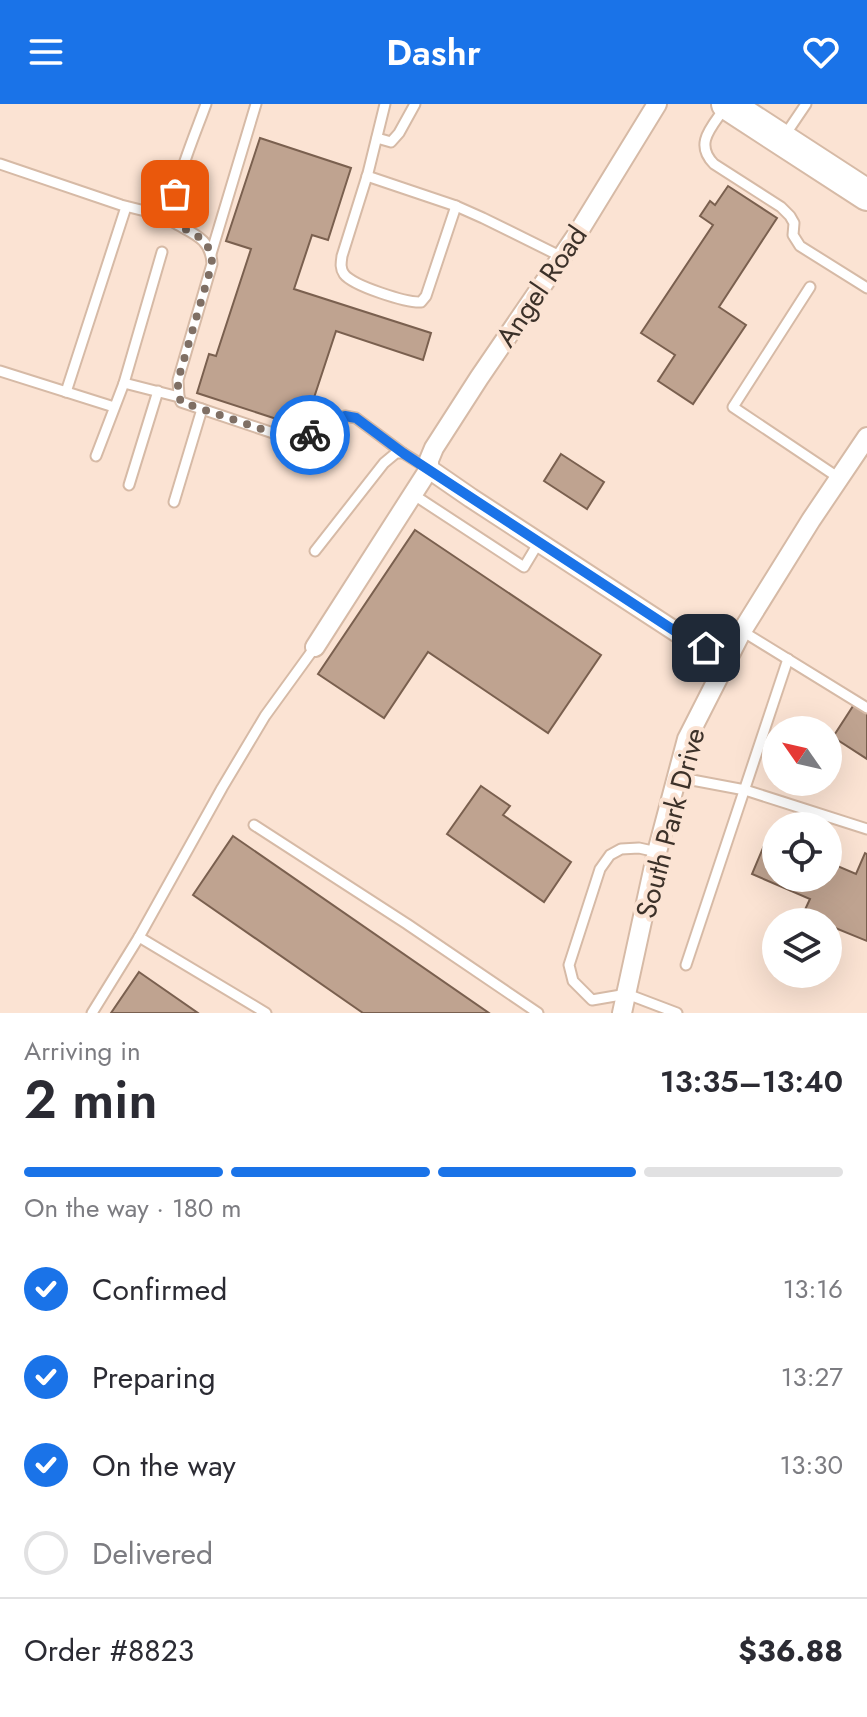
<!DOCTYPE html>
<meta charset="utf-8">
<style>
body{margin:0;font-family:Jost,sans-serif;background:#f7f7f7;color:#2b2b33;height:100vh;display:flex;flex-direction:column;font-size:30px;white-space:nowrap}
*{box-sizing:border-box;margin:0}
p{font-size:26px;color:#7c7c81}
.icon{flex:none;width:44px;height:44px;fill:none;stroke:currentColor;stroke-width:2;stroke-linecap:round;stroke-linejoin:round}
.map{position:relative;height:909px;overflow:hidden}
.panel{display:flex;flex-direction:column;background:#fff;flex:1}
.panel>*{flex:none}
.needle{width:52px;rotate:304deg}
.buttons{position:absolute;left:762px;top:612px;display:grid;gap:16px}
.buttons a{display:grid;place-items:center;width:80px;height:80px;border-radius:50%;background:#fff;box-shadow:0 8px 32px #0002;font-size:40px}
.pin{position:absolute;display:grid;place-items:center;width:68px;height:68px;color:#fff;margin:-34px;border-radius:16px;box-shadow:0 4px 12px #0006}
.courier{position:absolute;display:grid;place-items:center;width:80px;height:80px;margin:-40px;border:6px solid #1a73e8;border-radius:50%;background:#fff;color:#222;box-shadow:0 2px 10px #0007}
.summary em{font-style:normal;font-weight:600}
.summary div{display:flex;flex-direction:column-reverse}
.summary{display:flex;align-items:center;justify-content:space-between;height:136px;padding:0 24px}
h1{font-size:52px;font-weight:600;line-height:60px}
.bar{display:grid;grid-template-columns:repeat(4,1fr);gap:12px 8px;align-content:center;height:96px;padding:0 24px}
.bar i{height:10px;border-radius:6px;background:#e1e1e2}
.bar .current{background:#1a73e8}
.bar p{grid-column:span 4}
.line{display:flex;align-items:center;gap:20px;padding:0 24px;border-top:2px solid #e1e1e2}
.line div{flex:1}
ol{padding:0 24px;list-style:none}
li{display:flex;align-items:center;gap:24px;height:88px}
li p{margin-inline-start:auto}
li .icon{padding:8px;border-radius:50%;background:#1a73e8;color:#fff;stroke-width:4}
li:last-child{color:#7c7c81}
li i{width:44px;height:44px;border:4px solid #e1e1e2;border-radius:50%}
header{display:flex;justify-content:space-between;align-items:center;height:104px;padding:0 24px;background:#1a73e8;color:#fff;font-size:36px;font-weight:600}
.map>svg:first-child{display:block}
</style>
<header><svg class="icon" aria-label="menu" viewBox="0 0 24 24"><path d="M4 6h16M4 12h16M4 18h16"/></svg>Dashr<svg class="icon" aria-label="heart" viewBox="0 0 24 24"><path d="M12 20l-8-8c-3-5 5-10 8-4 3-6 11-1 8 4z"/></svg></header>
<div class="map">
<svg width="867" height="909" viewBox="0 0 867 909">
<rect width="100%" height="100%" fill="#fbe3d3"/>
<!-- building -->
<g fill="#bfa390" stroke="#7a604f" stroke-width="2">
<path d="M260 34 351 64 328 136 312 131 294 185 431 229 423 256 336 227 304 324 197 289 209 250 216 252 251 145 226 137Z"/>
<path d="M728 82 777 114 719 203 746 221 693 300 658 277 675 251 641 229 713 121 700 112 710 97 715 101Z"/>
<path d="M561 350 604 378 587 405 544 377Z"/>
<path d="M415 426 601 551 548 629 428 548 384 614 318 570Z"/>
<path d="M855 599 867 607V655L833 633Z"/>
<path d="M481 682 510 702 503 711 571 758 544 798 447 730Z"/>
<path d="M233 732 489 909H363L193 791Z"/>
<path d="M768 732 776 736V774H828V758L856 770 865 749 867 750V837L828 821V818H822L803 810 810 795 752 770Z"/>
<path d="M139 868 198 909H111Z"/>
</g>
<g fill="none" stroke-linecap="round" stroke-linejoin="round">
<defs>
<g id="service">
<path d="M385 0 368 69 342 152C341 159 340 164 344 170 353 182 407 199 421 198L426 192 456 102"/>
<path d="M726 2C713 22 693 39 714 60L781 103 790 112 794 119 793 131 800 142 867 184"/>
<path d="M377 34 391 38 399 29 415 0"/>
<path d="M783 34 806 0"/>
<path d="M0 60 121 101 173 114"/>
<path d="M367 72 456 102 483 114 562 153"/>
<path d="M211 150 256 0"/>
<path d="M810 183 733 303 839 374"/>
<path d="M0 267 114 303"/>
<path d="M124 279 162 148"/>
<path d="M66 288 126 103"/>
<path d="M179 293 178 276 212 160C211 134 193 130 173 118 170 87 195 31 206 0"/>
<path d="M96 352 124 279 179 293 181 298 285 333C307 335 327 324 345 312L356 314 403 349"/>
<path d="M129 381 158 287"/>
<path d="M414 391 524 463 539 438"/>
<path d="M174 398 202 305"/>
<path d="M315 447 384 359 396 349H403L429 365"/>
<path d="M742 527 867 604"/>
<path d="M676 673 745 686 867 725"/>
<path d="M254 721 407 820 538 909"/>
<path d="M657 748 639 744 621 745 610 751 600 765 569 861 573 877 592 896 627 890 677 909"/>
<path d="M139 833 222 684 265 612 315 543"/>
<path d="M686 861 788 555"/>
<path d="M92 909 139 833 266 909"/>
</g>
<g id="minor">
<path d="M657 0 576 132 479 274 434 344 429 356V365L471 394 684 533 727 556"/>
<path d="M315 543 429 365"/>
<path d="M622 909 657 748 687 635 742 527 811 416 867 333"/>
</g>
<path id="primary" d="M727 0 867 91"/>
</defs>
<!-- service casing -->
<use href="#service" stroke="#d6baa6" stroke-width="13"/>
<!-- minor casing -->
<use href="#minor" stroke="#d6baa6" stroke-width="22"/>
<!-- primary casing -->
<use href="#primary" stroke="#d6baa6" stroke-width="34"/>
<!-- service -->
<use href="#service" stroke="#fff" stroke-width="9"/>
<!-- minor -->
<use href="#minor" stroke="#fff" stroke-width="18"/>
<!-- primary -->
<use href="#primary" stroke="#fff" stroke-width="30"/>
</g>
<g fill="none" stroke-linecap="round" stroke-linejoin="round">
<!-- done -->
<path stroke="#7f6f64" stroke-width="8" stroke-dasharray="0 14.4" d="M175 90 172 107 173 118C193 131 211 133 212 160L178 276V290L181 298 285 333 297 334 310 331"/>
<!-- route -->
<path stroke="#1a73e8" stroke-width="10" d="M310 331 333 320 345 312 356 314 403 349 684 533 706 544"/>
</g>
<g text-anchor="middle" stroke-width="8" stroke-linejoin="round" paint-order="stroke">
<!-- street labels -->
<g font-size="28" fill="#3c3129" stroke="#fbe3d3">
<text transform="translate(541 182) rotate(-56)" y="10">Angel Road</text>
<text transform="translate(670 719) rotate(-75)" y="10">South Park Drive</text>
</g>
</g>
</svg>
<div class="buttons">
<a><svg class="needle" viewBox="-14 -14 28 28"><path d="M0-13l5 13h-10z" fill="#e53935"/><path d="M0 13l5-13h-10z" fill="#7c7c81"/></svg></a>
<a><svg class="icon" aria-label="locate" viewBox="0 0 24 24"><circle cx="12" cy="12" r="6"/><path d="M12 2v4M12 18v4M2 12h4M18 12h4"/></svg></a>
<a><svg class="icon" aria-label="layers" viewBox="0 0 24 24"><path d="M12 4l9 5-9 5-9-5zM3 14l9 5 9-5"/></svg></a>
</div>
<div class="pin" style="left:175px;top:90px;background:#ea580c"><svg class="icon" aria-label="bag" viewBox="0 0 24 24"><path d="M5 8h14l-1 12H6zM9 8a3 3 0 0 1 6 0"/></svg></div>
<div class="pin" style="left:706px;top:544px;background:#1f2937"><svg class="icon" aria-label="home" viewBox="0 0 24 24"><path d="M3 11l9-7 9 7M6 9v11h12V9"/></svg></div>
<div class="courier" style="left:310px;top:331px"><svg class="icon" aria-label="bike" viewBox="0 0 24 24"><circle cx="6" cy="16" r="4"/><circle cx="18" cy="16" r="4"/><path d="M6 16l4-8h5l3 8M10 8l3 8H6M13 5h3"/></svg></div>
</div>
<section class="panel">
<div class="summary"><div><h1>2 min</h1><p>Arriving in</p></div><em>13:35–13:40</em></div>
<div class="bar"><i class="current"></i><i class="current"></i><i class="current"></i><i></i><p>On the way · 180 m</p></div>
<ol>
<li><svg class="icon" aria-label="check" viewBox="0 0 24 24"><path d="M5 12l5 5 9-10"/></svg>Confirmed<p>13:16</p></li>
<li><svg class="icon" aria-label="check" viewBox="0 0 24 24"><path d="M5 12l5 5 9-10"/></svg>Preparing<p>13:27</p></li>
<li><svg class="icon" aria-label="check" viewBox="0 0 24 24"><path d="M5 12l5 5 9-10"/></svg>On the way<p>13:30</p></li>
<li><i></i>Delivered</li>
</ol>
<div class="line" style="height:104px"><div>Order #8823</div><b>$36.88</b></div>
</section>
